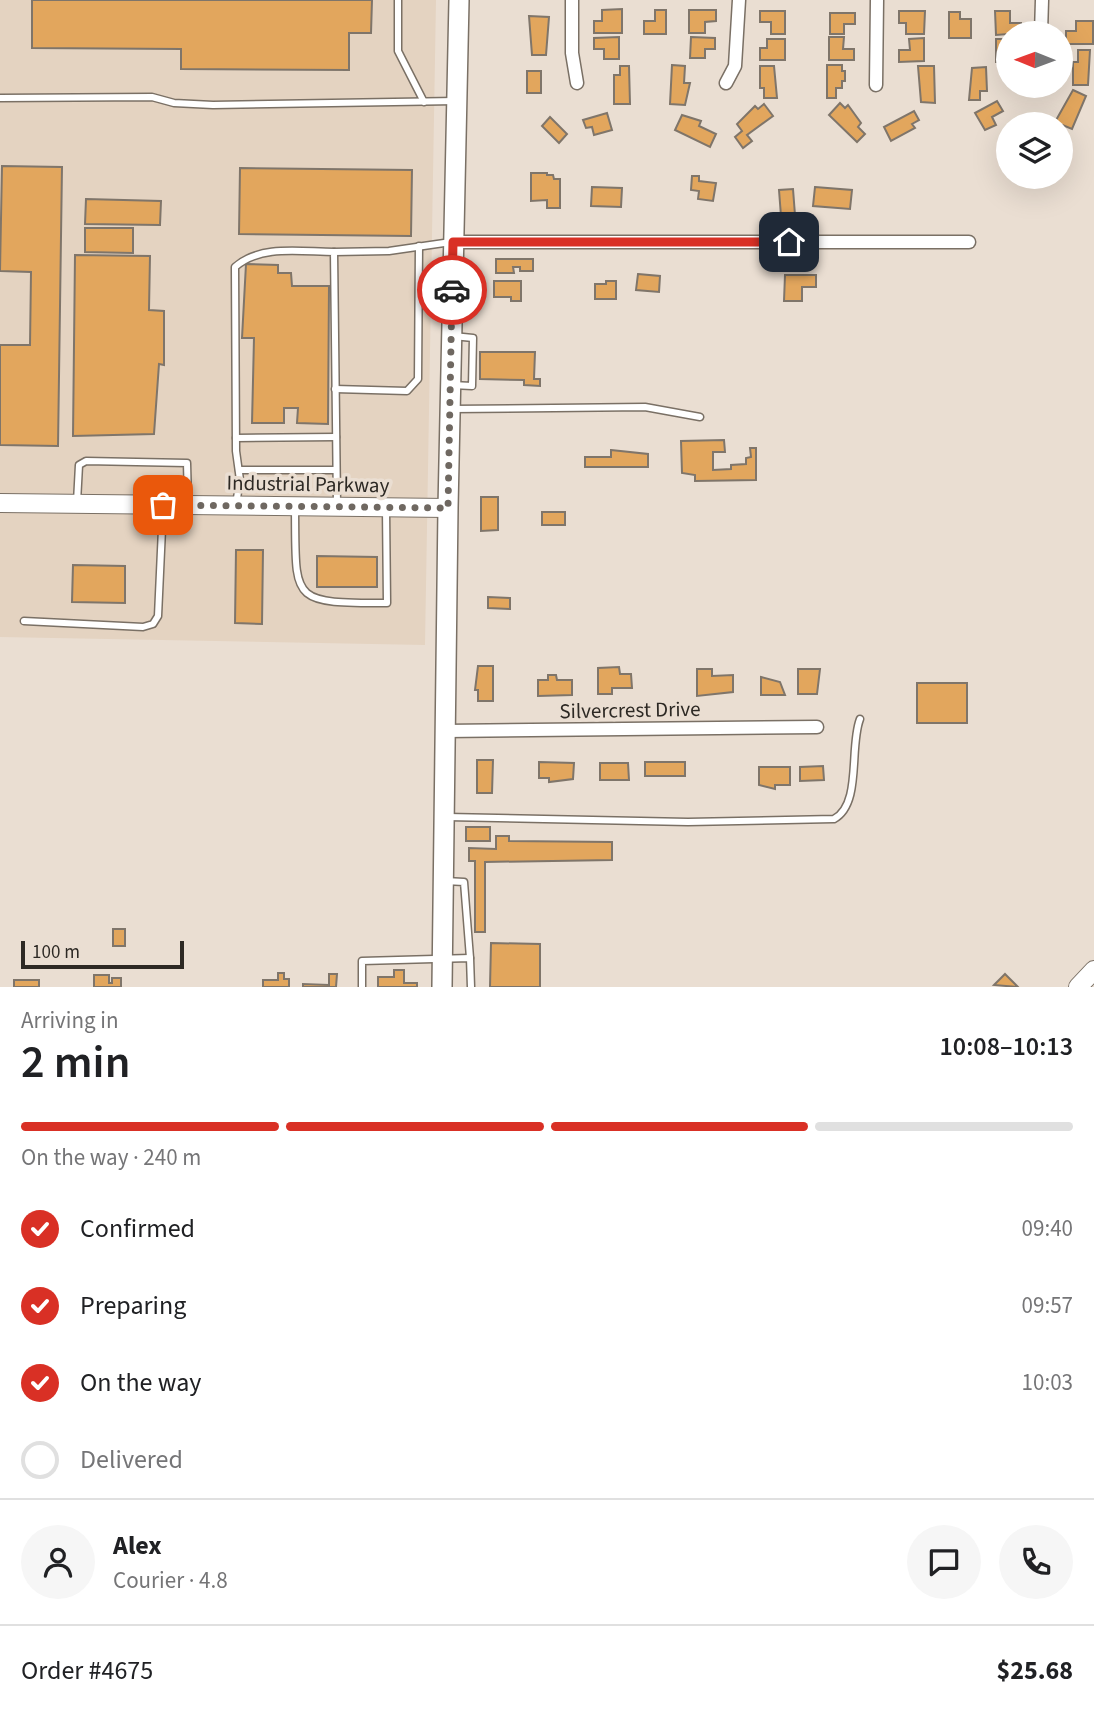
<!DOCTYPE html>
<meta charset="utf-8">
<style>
body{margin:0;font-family:"Source Sans 3",sans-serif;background:#f6f6f6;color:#202124;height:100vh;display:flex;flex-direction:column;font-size:26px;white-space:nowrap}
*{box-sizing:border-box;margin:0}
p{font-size:23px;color:#757577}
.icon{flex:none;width:38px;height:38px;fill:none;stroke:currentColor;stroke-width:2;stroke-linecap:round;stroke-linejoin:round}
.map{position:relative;height:987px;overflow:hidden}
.panel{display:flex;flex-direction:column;background:#fff;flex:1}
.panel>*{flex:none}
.needle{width:46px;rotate:271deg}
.tools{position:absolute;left:996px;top:21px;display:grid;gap:14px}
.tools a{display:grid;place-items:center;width:77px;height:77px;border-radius:50%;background:#fff;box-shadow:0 7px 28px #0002;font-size:35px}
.scale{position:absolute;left:21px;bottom:18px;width:163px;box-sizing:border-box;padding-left:7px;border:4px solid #2d2924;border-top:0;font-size:19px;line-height:24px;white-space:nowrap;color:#2d2924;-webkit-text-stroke:5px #eaded2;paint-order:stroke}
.pin{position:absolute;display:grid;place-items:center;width:60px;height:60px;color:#fff;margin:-30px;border-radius:14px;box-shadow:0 4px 10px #0006}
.courier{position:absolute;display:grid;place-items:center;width:70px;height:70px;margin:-35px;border:5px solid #d93025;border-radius:50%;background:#fff;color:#222;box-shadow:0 2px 9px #0007}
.headline em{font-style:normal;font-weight:600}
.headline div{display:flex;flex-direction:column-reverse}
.headline{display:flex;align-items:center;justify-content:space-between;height:119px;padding:0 21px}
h1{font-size:46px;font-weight:600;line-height:52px}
.bar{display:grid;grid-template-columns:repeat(4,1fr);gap:10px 7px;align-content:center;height:84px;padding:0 21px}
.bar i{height:9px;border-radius:5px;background:#e0e0e0}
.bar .active{background:#d93025}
.bar p{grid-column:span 4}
.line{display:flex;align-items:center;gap:18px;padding:0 21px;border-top:2px solid #e0e0e0}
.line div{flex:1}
.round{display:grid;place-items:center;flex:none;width:74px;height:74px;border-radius:37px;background:#f6f6f6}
ol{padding:0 21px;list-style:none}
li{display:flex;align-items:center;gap:21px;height:77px}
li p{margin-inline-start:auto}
li .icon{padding:7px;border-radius:50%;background:#d93025;color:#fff;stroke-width:4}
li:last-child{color:#757577}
li i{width:38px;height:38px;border:4px solid #e0e0e0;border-radius:50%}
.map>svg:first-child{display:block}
</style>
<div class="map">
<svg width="1094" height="987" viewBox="0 0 1094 987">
<rect width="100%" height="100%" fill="#eaded2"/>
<!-- built -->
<path fill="#e4d3c1" d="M0 0H436L425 645 0 637Z"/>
<!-- building -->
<g fill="#e2a65d" stroke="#7f756a" stroke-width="2">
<path d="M32 0H372L371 33H349V70L181 69V49L32 48Z"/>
<path d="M622 9V33H594V21H602V10Z"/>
<path d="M655 10H666V34H644V21H655Z"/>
<path d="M689 10H716V21L705 22V33H689Z"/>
<path d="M760 11H785V34H771V22H760Z"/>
<path d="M899 11H925L924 34H906V23H899Z"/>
<path d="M995 11H1010V23H1021V33L996 35Z"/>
<path d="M949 12H960V19H971V38H949Z"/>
<path d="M830 13H855V24H844V34H830Z"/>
<path d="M529 16 549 17 546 55H532Z"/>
<path d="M1076 21H1093V44H1066V31H1076Z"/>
<path d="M619 37V59H604V49H594V38Z"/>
<path d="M691 37 715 38V49H705V58H690Z"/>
<path d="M829 37H844L843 49H854V60H829Z"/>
<path d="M924 38V61L899 62V50H910L909 39Z"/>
<path d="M767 39H785V60H760V48H767Z"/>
<rect x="996" y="39" width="12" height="23"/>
<path d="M1078 50H1090L1088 85H1073V62H1078Z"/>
<path d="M672 65 685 66 684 83H690L685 105 670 104Z"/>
<path d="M827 65H842V71H845V81H842V88H836V98H827Z"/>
<path d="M620 66H629L630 104H614V75H620Z"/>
<path d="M760 66H774L777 98H764V88H760Z"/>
<path d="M918 66H934L935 103 921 102Z"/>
<path d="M986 67 987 91H980V100H969L972 68Z"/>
<rect x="527" y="71" width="14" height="22"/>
<path d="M1073 90 1086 96 1072 129 1055 122Z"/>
<path d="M997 101 1003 111 992 117 996 125 985 130 975 113Z"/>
<path d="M840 103 845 108 848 105 861 123 858 127 865 134 857 142 829 115Z"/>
<path d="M764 104 773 116 747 135 752 141 743 148 735 137 742 131 737 124 755 106 758 109Z"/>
<path d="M914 111 919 120 912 124 915 128 891 141 884 127Z"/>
<path d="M607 113 612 130 594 135 592 127 586 128 583 120Z"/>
<path d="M682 115 701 121 699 126 716 134 710 147 675 130Z"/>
<path d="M550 117 567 134 559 143 542 126Z"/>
<path d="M2 166 62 167 58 446 0 445V345H30L31 272 0 271Z"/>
<path d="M240 168 412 170 411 236 239 234Z"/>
<path d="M531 173H547V175H553L554 179H560V208H547V200L531 201Z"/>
<path d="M692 176H699V181L716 183 713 201 698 199 699 191 691 190Z"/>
<path d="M592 187 622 188 621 207 591 206Z"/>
<path d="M815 187 852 190 850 209 813 206Z"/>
<path d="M793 189 795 215 781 216 779 190Z"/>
<path d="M86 199 161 201 160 225 85 224Z"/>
<path d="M85 228H133V253L85 252Z"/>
<path d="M75 255 150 256 149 310 164 311V365L159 364 154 434 73 436Z"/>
<path d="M496 259H533V271H520V267H513L514 273H496Z"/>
<path d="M246 264 278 265V273H291L292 286H329L328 424 297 423 298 408H284V423H252L254 338H242Z"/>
<path d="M638 274 660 276 659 292 636 290Z"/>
<path d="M785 275H816V287H802V301H784Z"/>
<path d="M494 281H521V301H511V297H494Z"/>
<path d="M606 281H616V299H595V284H606Z"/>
<path d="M480 352H535L534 379H540V386L524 385V380L480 379Z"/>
<path d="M724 440 725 452H713V470L731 469V465L746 464V458L751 457 750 448H756V480L695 481V475L682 473 681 441Z"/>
<path d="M611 450 648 454V467H585V457H611Z"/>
<path d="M481 497H498V530L481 531Z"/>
<rect x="542" y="512" width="23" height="13"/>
<path d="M236 550H263L262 624 235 623Z"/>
<path d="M317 556 377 557V587H317Z"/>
<path d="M73 565 125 566V603L72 602Z"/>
<path d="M488 597 510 598V609L488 608Z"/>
<path d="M478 666H493V701H478V690H475Z"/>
<path d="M619 667 620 674H631L632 688H612V694H598V668Z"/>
<path d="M697 669H712V676L733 675V692L697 696Z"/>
<path d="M798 669H820L817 694H798Z"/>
<path d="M548 675H556L557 680H572V695L538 696V680H548Z"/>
<path d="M761 677 780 682 785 695H761Z"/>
<rect x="917" y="683" width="50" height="40"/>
<path d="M477 760H493L492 793H477Z"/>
<path d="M539 762 574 763 573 779 549 782V778H539Z"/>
<rect x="645" y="762" width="40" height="14"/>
<path d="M600 763H628L629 780H600Z"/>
<path d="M823 766 824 780 800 781V767Z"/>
<path d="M759 767H790V785H775V789L759 785Z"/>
<rect x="466" y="827" width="24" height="14"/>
<path d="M496 836H509V841L612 842V860L485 862V932H475V861H469V848L496 849Z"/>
<rect x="113" y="929" width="12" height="17"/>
<path d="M491 943 540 944V987H490Z"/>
<path d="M394 970H404V983H417V987H378V977H394Z"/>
<path d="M278 973H284V979H289V987H263V980H278Z"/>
<path d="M329 974H337L336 987H303V984L329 985Z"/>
<path d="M1005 974 1018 987 994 985Z"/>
<path d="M94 975H109V983H112V978H121V987H94Z"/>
<rect x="14" y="980" width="25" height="7"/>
</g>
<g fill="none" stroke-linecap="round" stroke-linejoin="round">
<defs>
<g id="lane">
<path d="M398 0V51L424 102"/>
<path d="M0 98 152 97 174 103 213 105 456 101"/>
<path d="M334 252 389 251 451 242"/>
<path d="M452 385 472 386 473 338 453 336"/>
<path d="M335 389 407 391 418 379 419 246"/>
<path d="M452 409 645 407 700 417"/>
<path d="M236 438 336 437"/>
<path d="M239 470H336"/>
<path d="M77 502 79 465 86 461 187 463 188 502"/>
<path d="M236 504 240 480 236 451 235 267C261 244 302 252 334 252L337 505"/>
<path d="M295 508C296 602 289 603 387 603L386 509"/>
<path d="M24 621 143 627 153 624 158 616 163 507"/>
<path d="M447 817 688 822 834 819C862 804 849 747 860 719"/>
<path d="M445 881 464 882 470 958"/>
<path d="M362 987V961L470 958 471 987"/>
</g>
<g id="street">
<path d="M572 0V53L577 83"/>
<path d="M1041 33 1042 0"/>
<path d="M726 83 735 66 739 0"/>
<path d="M876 85 877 0"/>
<path d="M1031 87 1032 86"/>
<path d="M453 242H969"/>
<path d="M445 731 817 727"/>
</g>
<g id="secondary">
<path d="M0 503 448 508"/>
<path d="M1078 987 1094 970"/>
</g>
<path id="primary" d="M442 987 448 508 459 0"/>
</defs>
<!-- lane casing -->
<use href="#lane" stroke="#7a7065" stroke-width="9"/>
<!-- street casing -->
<use href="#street" stroke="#7a7065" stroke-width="15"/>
<!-- secondary casing -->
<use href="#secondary" stroke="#7a7065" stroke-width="20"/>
<!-- primary casing -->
<use href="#primary" stroke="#7a7065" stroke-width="22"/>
<!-- lane -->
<use href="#lane" stroke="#fff" stroke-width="6"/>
<!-- street -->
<use href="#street" stroke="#fff" stroke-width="12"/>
<!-- secondary -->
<use href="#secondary" stroke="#fff" stroke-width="18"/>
<!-- primary -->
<use href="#primary" stroke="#fff" stroke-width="19"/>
</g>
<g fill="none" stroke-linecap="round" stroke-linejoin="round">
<!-- done -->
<path stroke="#6f6861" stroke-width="7" stroke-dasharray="0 12.6" d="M163 505 448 508 452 290"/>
<!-- route -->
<path stroke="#d93025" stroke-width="9" d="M452 290 453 242H789"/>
</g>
<g text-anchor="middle" stroke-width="7" stroke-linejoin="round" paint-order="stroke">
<!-- street labels -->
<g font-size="21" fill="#2d2924" stroke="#eaded2">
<text transform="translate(308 484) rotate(1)" y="7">Industrial Parkway</text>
<text transform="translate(630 710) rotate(-1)" y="7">Silvercrest Drive</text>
</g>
</g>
</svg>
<div class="tools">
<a><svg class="needle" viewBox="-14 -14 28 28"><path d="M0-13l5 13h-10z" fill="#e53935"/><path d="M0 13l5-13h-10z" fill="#757577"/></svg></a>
<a><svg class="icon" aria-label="layers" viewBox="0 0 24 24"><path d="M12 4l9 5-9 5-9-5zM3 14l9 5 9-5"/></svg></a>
</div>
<div class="scale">100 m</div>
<div class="pin" style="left:163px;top:505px;background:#ea580c"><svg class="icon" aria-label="bag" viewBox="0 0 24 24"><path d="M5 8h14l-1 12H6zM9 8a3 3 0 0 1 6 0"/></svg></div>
<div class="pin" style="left:789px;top:242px;background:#1f2937"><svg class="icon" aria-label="home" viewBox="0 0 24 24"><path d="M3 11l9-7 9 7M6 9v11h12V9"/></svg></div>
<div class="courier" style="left:452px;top:290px"><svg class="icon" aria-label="car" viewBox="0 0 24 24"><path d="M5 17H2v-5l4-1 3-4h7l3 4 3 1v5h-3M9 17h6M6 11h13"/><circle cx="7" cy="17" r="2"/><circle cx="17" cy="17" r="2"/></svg></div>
</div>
<section class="panel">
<div class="headline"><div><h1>2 min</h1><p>Arriving in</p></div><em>10:08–10:13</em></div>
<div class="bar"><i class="active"></i><i class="active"></i><i class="active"></i><i></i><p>On the way · 240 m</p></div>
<ol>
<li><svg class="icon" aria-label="check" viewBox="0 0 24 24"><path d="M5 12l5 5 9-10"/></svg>Confirmed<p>09:40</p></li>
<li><svg class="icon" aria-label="check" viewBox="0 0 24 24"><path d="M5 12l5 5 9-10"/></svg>Preparing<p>09:57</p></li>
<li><svg class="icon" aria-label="check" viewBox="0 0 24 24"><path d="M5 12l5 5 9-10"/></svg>On the way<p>10:03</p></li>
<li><i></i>Delivered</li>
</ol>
<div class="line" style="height:126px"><a class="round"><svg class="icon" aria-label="person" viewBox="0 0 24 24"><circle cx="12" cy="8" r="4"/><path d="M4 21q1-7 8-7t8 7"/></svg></a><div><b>Alex</b><p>Courier · 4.8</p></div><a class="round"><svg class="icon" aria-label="chat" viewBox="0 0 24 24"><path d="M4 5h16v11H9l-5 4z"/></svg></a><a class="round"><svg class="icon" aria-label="phone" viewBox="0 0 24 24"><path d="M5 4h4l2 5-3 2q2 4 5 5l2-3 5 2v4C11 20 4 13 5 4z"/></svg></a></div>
<div class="line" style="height:91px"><div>Order #4675</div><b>$25.68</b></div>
</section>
